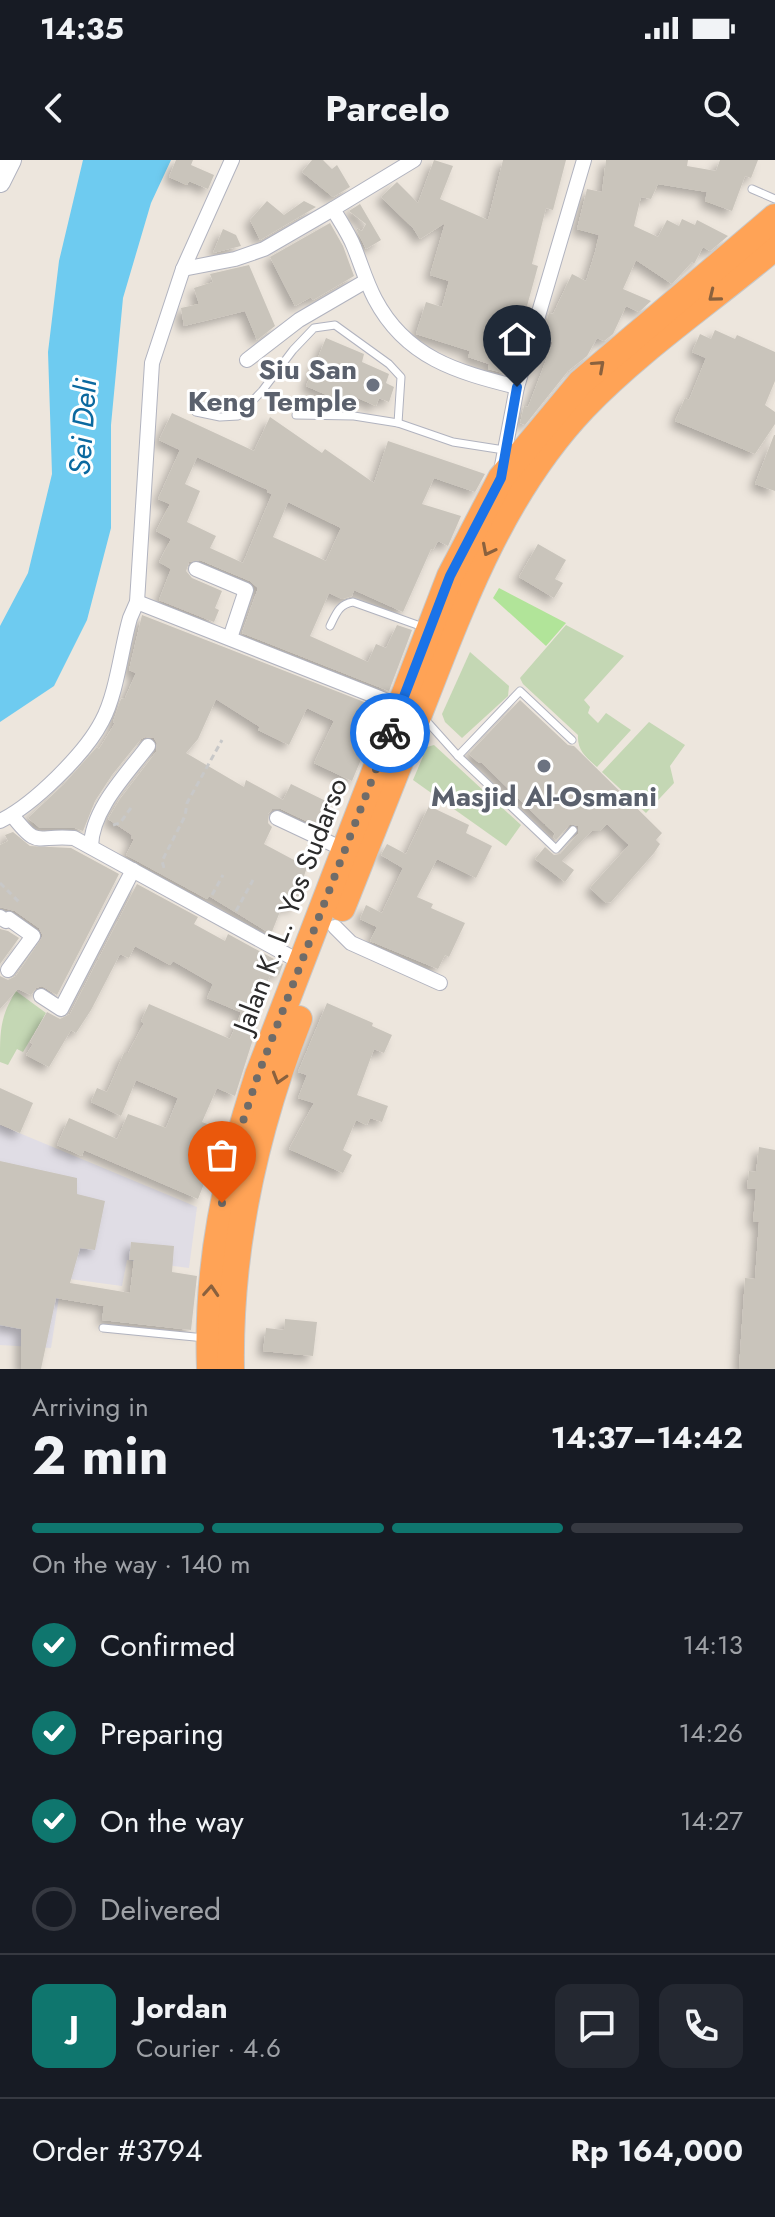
<!DOCTYPE html>
<meta charset="utf-8">
<style>
body{margin:0;font-family:Jost,sans-serif;background:#242831;color:#f1f3f6;height:100vh;display:flex;flex-direction:column;font-size:30px;white-space:nowrap}
*{box-sizing:border-box;margin:0}
p{font-size:26px;color:#9ea1a6}
.icon{flex:none;width:44px;height:44px;fill:none;stroke:currentColor;stroke-width:2;stroke-linecap:round;stroke-linejoin:round}
.map{position:relative;height:1209px;overflow:hidden}
.details{display:flex;flex-direction:column;background:#171b24;flex:1}
.details>*{flex:none}
.pin{position:absolute;display:grid;place-items:center;width:68px;height:68px;color:#fff;margin:-82px -34px;border-radius:50% 50% 50% 0;rotate:-45deg;box-shadow:0 0 8px #0007}
.pin .icon{rotate:45deg}
.courier{position:absolute;display:grid;place-items:center;width:80px;height:80px;margin:-40px;border:6px solid #1a73e8;border-radius:50%;background:#fff;color:#222;box-shadow:0 2px 10px #0007}
.summary em{font-style:normal;font-weight:700}
.summary div{display:flex;flex-direction:column-reverse}
.summary{display:flex;align-items:center;justify-content:space-between;height:136px;padding:0 32px}
h1{font-size:52px;font-weight:700;line-height:60px}
.bar{display:grid;grid-template-columns:repeat(4,1fr);gap:12px 8px;align-content:center;height:96px;padding:0 32px}
.bar i{height:10px;border-radius:6px;background:#363941}
.bar .on{background:#0f766e}
.bar p{grid-column:span 4}
.line{display:flex;align-items:center;gap:20px;padding:0 32px;border-top:2px solid #363941}
.line div{flex:1}
.round{display:grid;place-items:center;flex:none;width:84px;height:84px;border-radius:16px;background:#242831}
ol{padding:0 32px;list-style:none}
li{display:flex;align-items:center;gap:24px;height:88px}
li p{margin-inline-start:auto}
li .icon{padding:8px;border-radius:50%;background:#0f766e;color:#fff;stroke-width:4}
li:last-child{color:#9ea1a6}
li i{width:44px;height:44px;border:4px solid #363941;border-radius:50%}
.status{display:flex;justify-content:space-between;align-items:center;height:56px;padding:0 40px;background:#171b24;direction:ltr}
.status svg{height:22px;fill:currentColor}
header{display:flex;justify-content:space-between;align-items:center;height:104px;padding:0 32px;background:#171b24;font-size:36px;font-weight:700}
.map>svg:first-child{display:block}
</style>
<div class="status"><b>14:35</b><svg viewBox="0 0 49 12"><path d="M0 12V9h3v3zM5 12V6h3v6zM10 12V3h3v9zM15 12V0h3v12zM26 1h20v11H26zM47 4h2v5h-2z"/></svg></div>
<header><svg class="icon" aria-label="back" viewBox="0 0 24 24"><path d="M15 5l-7 7 7 7"/></svg>Parcelo<svg class="icon" aria-label="search" viewBox="0 0 24 24"><circle cx="10" cy="10" r="6"/><path d="M15 15l6 6"/></svg></header>
<div class="map">
<svg width="775" height="1209" viewBox="0 0 775 1209">
<defs>
<filter id="shadow"><feDropShadow dx="-5.5" dy="5.5" stdDeviation="4" flood-color="#0004"/></filter>
</defs>
<rect width="100%" height="100%" fill="#ede6dd"/>
<!-- industrial -->
<path fill="#e0dde5" d="M0 965 197 1047 189 1108 127 1100 122 1126 62 1118 51 1188 0 1185Z"/>
<!-- green -->
<path fill="#b1e499" d="M499 428 566 463 546 486 493 438Z"/>
<!-- cemetery -->
<g fill="#c4d7b4">
<path d="M566 465 624 496 584 540 590 547 588 553 598 563 606 553 631 570 597 607C586 597 577 590 578 575L523 524 520 518Z"/>
<path d="M470 492 509 526 508 536 462 578 445 562 442 554Z"/>
<path d="M649 562 685 585 670 606 674 623 646 653 602 612Z"/>
<path d="M434 585 521 665 506 686 413 620 427 587Z"/>
<path d="M16 831 46 853 23 892 17 889 8 905 0 902C0 870 0 857 16 831Z"/>
</g>
<!-- water -->
<path fill="#6ecbf0" d="M83 0H171L151 43 123 138 111 265V368L87 460 54 526 0 562V466L28 413 52 314 48 192 59 101Z"/>
<!-- building -->
<g fill="#c9c4bb" fill-rule="evenodd" filter="url(#shadow)">
<path d="M176 0H193L191 5 214 15 208 29 189 21 187 25 169 17Z"/>
<path d="M312 0H323L332 9 337 5 350 27 333 37 302 12Z"/>
<path d="M434 0 453 6 440 39 488 60 503 0H566L553 50 546 48 532 104 538 106 527 146 530 147 507 214 488 209 489 204 468 197 470 191 416 174 426 142 442 147 449 121 430 115 445 63 420 79 413 68 381 37 397 22 418 43Z"/>
<path d="M606 0H688L687 6 716 11 720 0H758L751 18 745 16 732 51 705 41 707 32 658 24 651 39 641 37 634 66 658 77 667 60 679 66 682 59 695 65 697 60 728 76 710 91 703 87 694 104 692 102 672 124 636 100 623 129 651 141 639 152 626 146 613 174 604 181 597 178 587 196 568 211 525 265 520 263 524 246 528 247 553 182 542 178 549 153 553 154 572 114 586 121 595 92 599 75 577 69 587 29 602 32Z"/>
<path d="M267 41 284 55 304 41 316 47 260 80 250 60Z"/>
<path d="M360 44 381 80 366 89 356 68 362 71 366 64 349 51Z"/>
<path d="M330 63 343 86 354 116 313 140 311 137 295 146 270 97Z"/>
<path d="M223 69 236 75 241 86 213 93Z"/>
<path d="M249 105 275 166 257 180 245 151 184 166 181 148 199 144 194 128 213 122 210 114Z"/>
<path d="M715 170 735 179 737 175 775 192V221L765 245 775 252V264L755 294 675 261 685 238 689 240 706 198 692 192 700 174 711 179Z"/>
<path d="M326 178 364 194 362 202 389 214 386 223 394 227 389 242 379 238 376 246 349 234 345 243 306 226Z"/>
<path d="M172 253 254 291 270 257 322 293 325 289 374 323 388 281 485 314 475 332 434 318 422 344 461 356 448 386 438 381 433 390 431 389 403 452 354 430 352 436 342 439 329 433 310 476 368 502 376 484 386 488 397 465 412 470 389 531 242 473 258 428 250 421 200 400 189 402 186 411 192 418 222 431 215 448 219 450 214 462 159 440 171 409 159 402 171 379 156 371 170 344 158 339 180 290 159 280ZM197 297 268 330 267 332 272 334 243 403 210 388 216 376 187 362 200 331 185 324ZM288 342 341 368 326 401 273 377Z"/>
<path d="M774 275H775V331L755 324Z"/>
<path d="M538 384 566 400 555 419 563 423 554 438 519 417Z"/>
<path d="M142 455 382 549 352 621 314 603 334 561 307 548 289 585 258 570 260 567 216 539 198 579 186 593 244 627 246 620 283 640 291 624 332 644 323 669 281 649H272L268 654V663L272 667 264 684 307 707 303 719 306 721 293 748 283 744 271 774 209 736 207 739 126 695 134 679 131 678 132 675 108 659 120 639 156 592 157 583 154 578 145 577 141 579 112 615 95 641 83 671 75 668H40L28 658 64 624 97 587 99 589 115 563 113 562 121 539 125 538 136 513 129 510Z"/>
<path d="M520 540 568 585 574 586 662 673 656 680 660 684 654 693 611 742 606 743 590 728 629 685 607 664 600 671H592L562 701 574 710 565 722 535 699 545 687 554 695 560 694 578 674V666L570 664 556 680 553 677 555 674 481 602 479 603 469 594Z"/>
<path d="M429 646 469 665 466 673 492 686 476 718 437 699 417 737 433 744 431 748 465 763 449 797 445 795 438 809 370 781 377 767 360 759 366 745 382 753 403 708 381 695 387 684 406 694Z"/>
<path d="M13 672 30 686 71 688 119 714 57 835 42 826 36 828 31 835 18 829 0 849V816L8 820 16 816 43 776 39 768 15 751 0 747V685L8 681 5 675Z"/>
<path d="M137 724 198 757 194 764 225 781 228 774 283 804 279 815 272 811 252 857 207 838 213 824 173 801 170 805 135 786 129 798 120 794 91 850 76 873 71 870 49 907 26 895 33 884 30 882 47 852 60 859 70 854Z"/>
<path d="M0 769 8 771 19 778 0 804Z"/>
<path d="M327 843 373 863 372 866 392 875 384 893 374 889 357 935 388 946 382 962 370 958 367 965 356 960 343 990 352 995 343 1013 289 989 314 943 298 938 307 915 298 912Z"/>
<path d="M149 844 230 879 241 853 259 860 235 936 217 928 202 962 225 971 217 1001 210 1018 207 1016 198 1039 84 990 82 996 57 985 69 958 117 979 128 954 166 968 178 938 136 920 121 956 91 942 97 928 107 932 124 893H128L144 863 141 861Z"/>
<path d="M0 928 33 943 20 973 0 964Z"/>
<path d="M759 987 775 990V1209H739L745 1118 755 1119 759 1062H753L756 1029 747 1028 749 1011 756 1012Z"/>
<path d="M0 1001 77 1018V1034L105 1041 95 1090 80 1088 70 1123 130 1133 134 1100H129L131 1082 174 1086 172 1112 197 1116 191 1170 102 1160 104 1146 56 1138 41 1209H21V1169L0 1165Z"/>
<path d="M285 1159 317 1162 313 1196 263 1191 266 1168 284 1170Z"/>
</g>
<g fill="none" stroke-linecap="round" stroke-linejoin="round">
<defs>
<g id="lane">
<path d="M752 29 775 39"/>
<path d="M196 252 220 257 238 256 262 231 293 190 314 168 335 165 389 204 401 217 398 263"/>
<path d="M296 255 354 256 398 263 453 282 504 290"/>
<path d="M330 466C336 454 339 444 353 442L423 467"/>
<path d="M423 557 458 596 556 689 573 670"/>
<path d="M458 596 520 531 572 580"/>
<path d="M103 1168 205 1178"/>
</g>
<g id="street">
<path d="M414 0 333 49C340 61 349 74 354 87 361 104 366 122 375 139 406 198 457 212 517 227"/>
<path d="M183 109 235 99 264 89 333 49"/>
<path d="M247 200 299 160 366 121"/>
<path d="M501 311 517 227 584 0"/>
<path d="M196 409 246 430 230 478"/>
<path d="M137 442 405 548"/>
<path d="M12 655C40 691 35 674 74 678L302 803"/>
<path d="M277 658 345 690"/>
<path d="M0 661C33 645 85 594 102 561 117 533 121 489 130 458L137 442 152 203 183 109 232 0"/>
<path d="M91 686C92 649 126 615 148 586"/>
<path d="M0 757 6 761 9 759 33 776 8 810"/>
<path d="M335 767 351 783 440 823"/>
<path d="M41 836 61 849 133 710"/>
</g>
<path id="secondary" d="M0 22 11 0"/>
<g id="highway">
<path d="M342 748C369 680 396 612 423 544 464 439 504 331 584 247 641 188 712 140 775 87"/>
<path d="M210 1209C206 1104 226 1014 258 915L450 416 501 318 580 223 775 57"/>
<path d="M231 1209C229 1088 255 971 299 859"/>
</g>
</defs>
<!-- lane casing -->
<use href="#lane" stroke="#b1b3bf" stroke-width="9"/>
<!-- street casing -->
<use href="#street" stroke="#b1b3bf" stroke-width="16"/>
<!-- secondary casing -->
<use href="#secondary" stroke="#b1b3bf" stroke-width="22"/>
<!-- highway casing -->
<use href="#highway" stroke="#c8c8c8" stroke-width="28"/>
<!-- path -->
<g stroke="#c8c8c8" stroke-width="3" stroke-dasharray="6 4" stroke-linecap="butt">
<path d="M113 665 120 663 133 645"/>
<path d="M164 708 162 701 185 656 187 643 222 580"/>
<path d="M0 723 20 743"/>
<path d="M212 735 223 715"/>
<path d="M236 751 253 720"/>
</g>
<!-- lane -->
<use href="#lane" stroke="#fff" stroke-width="7"/>
<!-- street -->
<use href="#street" stroke="#fff" stroke-width="14"/>
<!-- secondary -->
<use href="#secondary" stroke="#fff" stroke-width="20"/>
<!-- highway -->
<use href="#highway" stroke="#ffa356" stroke-width="26"/>
</g>
<!-- one-way arrows -->
<defs><path id="oneway-chevron" d="M-2-3.5L2.5 0L-2 3.5" fill="none" stroke-width="1.6" stroke-linecap="round" stroke-linejoin="round" transform="scale(2)"/></defs>
<g stroke="#8a613e">
<use href="#oneway-chevron" transform="translate(714 136) rotate(141)"/>
<use href="#oneway-chevron" transform="translate(599 206) rotate(-42)"/>
<use href="#oneway-chevron" transform="translate(488 390) rotate(117)"/>
<use href="#oneway-chevron" transform="translate(279 918) rotate(107)"/>
<use href="#oneway-chevron" transform="translate(211 1131) rotate(-86)"/>
</g>
<g fill="none" stroke-linecap="round" stroke-linejoin="round">
<!-- done -->
<path stroke="#6f6c69" stroke-width="8" stroke-dasharray="0 14.4" d="M222 1043 234 989 258 915 390 573"/>
<!-- route -->
<path stroke="#1a73e8" stroke-width="10" d="M390 573 450 416 501 318 517 227"/>
</g>
<!-- markers -->
<g fill="#6b7280" stroke="#fff" stroke-width="3">
<circle cx="373" cy="225" r="8"/>
<circle cx="544" cy="606" r="8"/>
</g>
<g text-anchor="middle" stroke-width="6" stroke-linejoin="round" paint-order="stroke">
<!-- worship labels -->
<g font-size="28" font-weight="bold" fill="#5b616d" stroke="#fff" text-anchor="end">
<text x="357" y="219">Siu San<tspan x="357" dy="32">Keng Temple</tspan></text>
<text x="544" y="646" text-anchor="middle">Masjid Al-Osmani</text>
</g>
<!-- street labels -->
<g font-size="28" fill="#2b2b2b" stroke="#fff">
<text transform="translate(290 745) rotate(-69)" y="10">Jalan K. L. Yos Sudarso</text>
</g>
<!-- water labels -->
<g font-size="30" font-style="italic" fill="#0b699f" stroke="#fff">
<text transform="translate(83 267) rotate(-86)" y="10">Sei Deli</text>
</g>
</g>
</svg>
<div class="pin" style="left:222px;top:1043px;background:#ea580c"><svg class="icon" aria-label="bag" viewBox="0 0 24 24"><path d="M5 8h14l-1 12H6zM9 8a3 3 0 0 1 6 0"/></svg></div>
<div class="pin" style="left:517px;top:227px;background:#1f2937"><svg class="icon" aria-label="home" viewBox="0 0 24 24"><path d="M3 11l9-7 9 7M6 9v11h12V9"/></svg></div>
<div class="courier" style="left:390px;top:573px"><svg class="icon" aria-label="bike" viewBox="0 0 24 24"><circle cx="6" cy="16" r="4"/><circle cx="18" cy="16" r="4"/><path d="M6 16l4-8h5l3 8M10 8l3 8H6M13 5h3"/></svg></div>
</div>
<section class="details">
<div class="summary"><div><h1>2 min</h1><p>Arriving in</p></div><em>14:37–14:42</em></div>
<div class="bar"><i class="on"></i><i class="on"></i><i class="on"></i><i></i><p>On the way · 140 m</p></div>
<ol>
<li><svg class="icon" aria-label="check" viewBox="0 0 24 24"><path d="M5 12l5 5 9-10"/></svg>Confirmed<p>14:13</p></li>
<li><svg class="icon" aria-label="check" viewBox="0 0 24 24"><path d="M5 12l5 5 9-10"/></svg>Preparing<p>14:26</p></li>
<li><svg class="icon" aria-label="check" viewBox="0 0 24 24"><path d="M5 12l5 5 9-10"/></svg>On the way<p>14:27</p></li>
<li><i></i>Delivered</li>
</ol>
<div class="line" style="height:144px"><b class="round" style="background:#0f766e;color:#fff">J</b><div><b>Jordan</b><p>Courier · 4.6</p></div><a class="round"><svg class="icon" aria-label="chat" viewBox="0 0 24 24"><path d="M4 5h16v11H9l-5 4z"/></svg></a><a class="round"><svg class="icon" aria-label="phone" viewBox="0 0 24 24"><path d="M5 4h4l2 5-3 2q2 4 5 5l2-3 5 2v4C11 20 4 13 5 4z"/></svg></a></div>
<div class="line" style="height:104px"><div>Order #3794</div><b>Rp 164,000</b></div>
</section>
